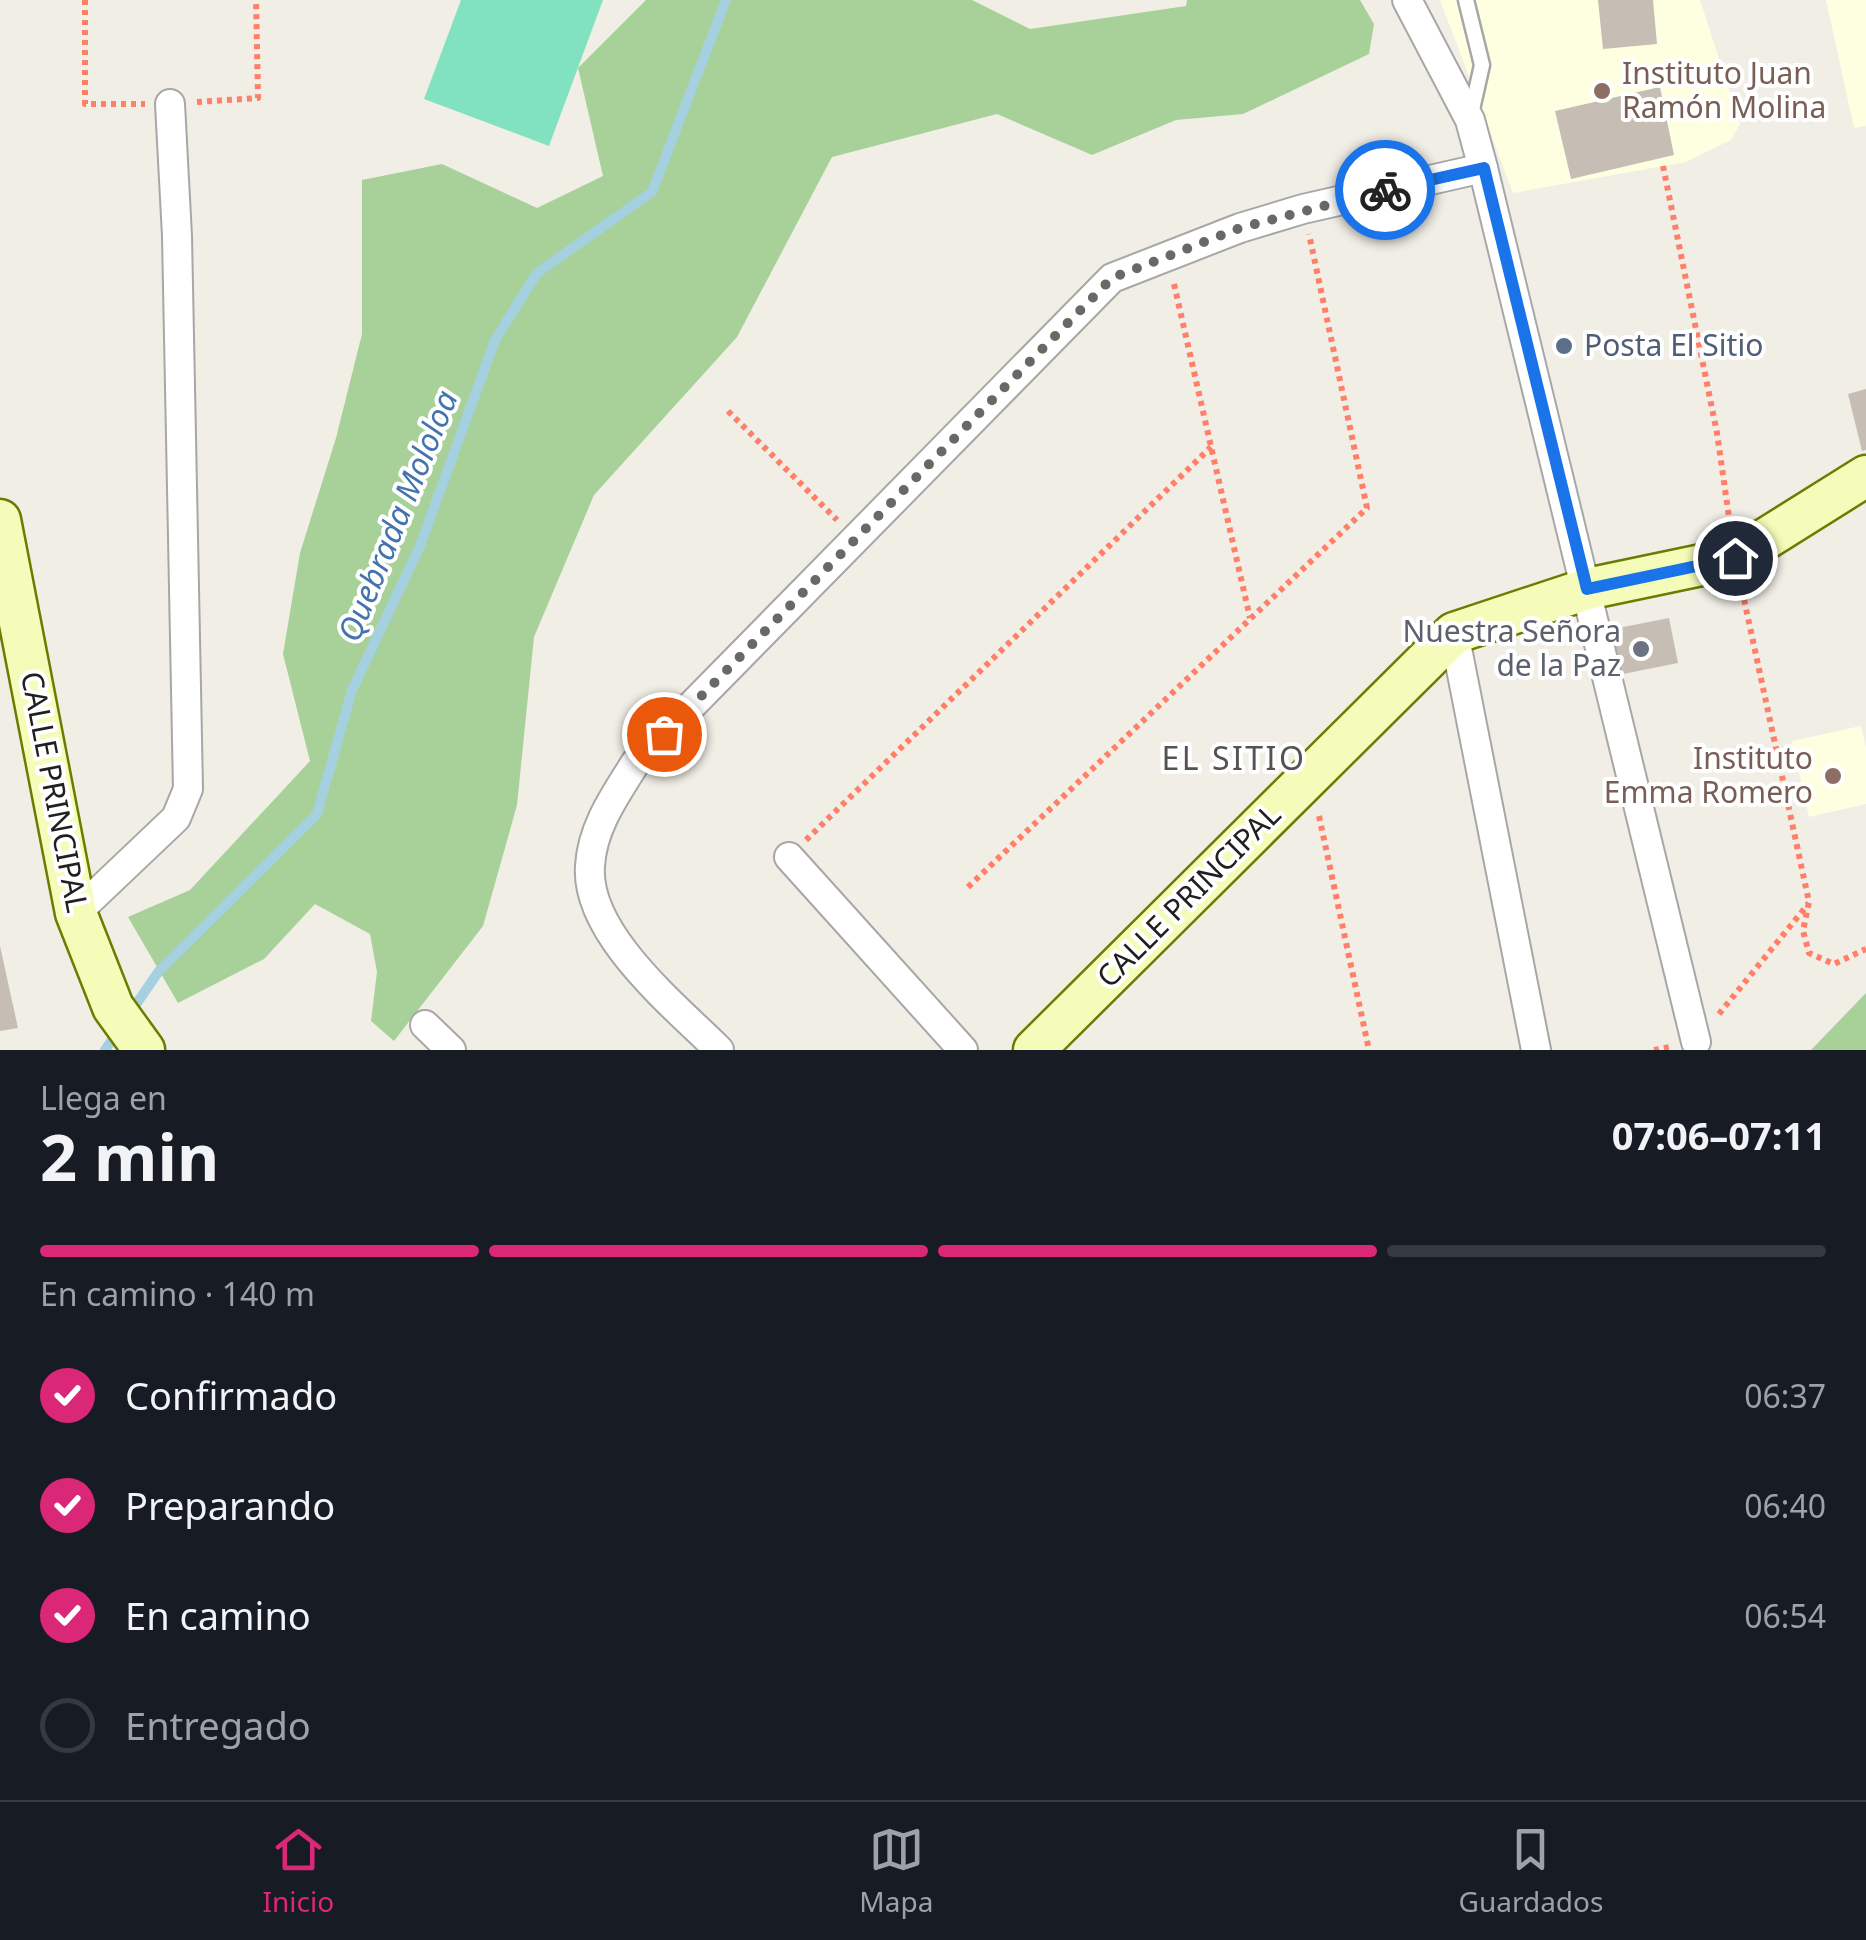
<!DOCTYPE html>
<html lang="es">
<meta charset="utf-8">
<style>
body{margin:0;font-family:"Noto Sans",sans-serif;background:#242831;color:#f1f3f6;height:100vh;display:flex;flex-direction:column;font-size:38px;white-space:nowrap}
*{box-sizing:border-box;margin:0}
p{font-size:32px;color:#9ea1a6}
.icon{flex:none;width:55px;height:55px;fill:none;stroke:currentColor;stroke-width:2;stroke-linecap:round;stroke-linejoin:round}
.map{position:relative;height:1050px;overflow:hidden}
.sheet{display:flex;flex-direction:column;background:#171b24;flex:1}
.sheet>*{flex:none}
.pin{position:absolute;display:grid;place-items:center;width:85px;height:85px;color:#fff;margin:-42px;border:5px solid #fff;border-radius:50%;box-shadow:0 2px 10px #0007}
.courier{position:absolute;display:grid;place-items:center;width:100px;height:100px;margin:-50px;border:8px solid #1a73e8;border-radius:50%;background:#fff;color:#222;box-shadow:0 2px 12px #0007}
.headline em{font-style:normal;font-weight:700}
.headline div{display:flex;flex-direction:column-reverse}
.headline{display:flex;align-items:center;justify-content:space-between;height:170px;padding:0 40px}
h1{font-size:65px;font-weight:700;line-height:75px}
.bar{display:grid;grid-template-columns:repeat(4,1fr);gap:15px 10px;align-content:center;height:120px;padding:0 40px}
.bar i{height:12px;border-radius:8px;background:#363941}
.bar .selected{background:#db2777}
.bar p{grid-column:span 4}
ol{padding:0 40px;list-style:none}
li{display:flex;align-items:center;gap:30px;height:110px}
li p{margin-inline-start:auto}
li .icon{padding:10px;border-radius:50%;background:#db2777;color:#fff;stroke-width:4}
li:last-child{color:#9ea1a6}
li i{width:55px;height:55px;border:5px solid #363941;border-radius:50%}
.dock{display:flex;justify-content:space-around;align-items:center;height:140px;border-top:2px solid #363941;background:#171b24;font-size:28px;color:#9ea1a6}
.dock a{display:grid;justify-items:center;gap:5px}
.dock .selected{color:#db2777}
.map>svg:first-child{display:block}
</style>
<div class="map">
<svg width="1866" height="1050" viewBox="0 0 1866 1050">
<rect width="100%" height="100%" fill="#f1eee6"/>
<!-- education -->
<g fill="#feffe1">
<path d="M1440 0H1700L1740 124 1731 140 1686 162 1513 193Z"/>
<path d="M1826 0H1866V126L1854 128Z"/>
<path d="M1861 726 1866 748V804L1809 817 1792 741Z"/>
</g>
<!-- forest -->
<g fill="#a7d199">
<path d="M646 0H972L1030 29 1186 6 1187 0H1360L1374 24 1369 54 1243 114 1176 120 1092 155 997 114 832 157 737 337 594 495 534 637 517 805 483 926 394 1041 371 1021 377 972 370 934 315 904 264 959 178 1003 128 917 190 890 310 761 283 654 300 553 336 438 362 334V180L442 164 537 208 603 176 578 68Z"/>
<path d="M1866 993V1050H1811Z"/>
</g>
<!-- pitch -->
<path fill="#81e2c1" d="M461 0H603L549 146 424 99Z"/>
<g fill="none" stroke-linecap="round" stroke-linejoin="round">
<!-- stream -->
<g stroke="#a5d0e0" stroke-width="10">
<path d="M128 1016 159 971 317 814 352 690 420 546 495 340 537 273 652 192 726 0"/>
<path d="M105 1050 119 1030"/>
</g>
</g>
<!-- building -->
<g fill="#c6bdb5">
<path d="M1598 0H1653L1657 44 1603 49Z"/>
<path d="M1660 87 1674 155 1571 179 1555 111Z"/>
<path d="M1866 389V450L1862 451 1848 394Z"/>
<path d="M1669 618 1678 663 1613 676 1603 631Z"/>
<path d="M0 946 18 1028 0 1031Z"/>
</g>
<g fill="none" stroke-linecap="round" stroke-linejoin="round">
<defs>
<path id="lane" d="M1466 0 1482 65 1471 114"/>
<g id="street">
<path d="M1407 0 1470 120 1483 168 1696 1042"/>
<path d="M1454 633 1536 1050"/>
<path d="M789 857 963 1050"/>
<path d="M76 913 176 818 188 789 177 236 170 104"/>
<path d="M425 1025 451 1050"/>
<path d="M719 1050C675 1006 585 934 590 866 592 827 616 794 636 762L1112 278 1240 228 1303 209 1483 168"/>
</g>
<g id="secondary">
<path d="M0 520 76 913 113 1007 144 1050"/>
<path d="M1034 1050 1454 633 1587 589 1735 558 1866 476"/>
</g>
</defs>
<!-- lane casing -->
<use href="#lane" stroke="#a7a7a7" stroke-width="19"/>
<!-- street casing -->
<use href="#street" stroke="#a7a7a7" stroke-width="32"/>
<!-- secondary casing -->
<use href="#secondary" stroke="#6a7d01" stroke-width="45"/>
<!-- path -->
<g stroke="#ff7f69" stroke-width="6" stroke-dasharray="5 5" stroke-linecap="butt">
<path d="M85 0V104H145"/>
<path d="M197 102 258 98 256 0"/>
<path d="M1663 166 1717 433 1730 524"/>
<path d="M1174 284 1250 618"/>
<path d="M728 411 837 520"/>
<path d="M1742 590 1809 902 1803 931 1809 953 1834 964 1866 949"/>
<path d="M1319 816 1369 1050"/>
<path d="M806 840 1211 447"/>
<path d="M968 887 1367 508 1309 234"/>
<path d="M1719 1014 1809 903"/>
<path d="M1654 1050 1670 1047"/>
</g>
<!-- lane -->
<use href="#lane" stroke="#fff" stroke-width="14"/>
<!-- street -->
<use href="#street" stroke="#fff" stroke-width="28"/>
<!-- secondary -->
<use href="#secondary" stroke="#f5fcb9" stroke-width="40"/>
</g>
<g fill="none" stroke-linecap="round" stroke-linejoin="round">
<!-- done -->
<path stroke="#696865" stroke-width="10" stroke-dasharray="0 18" d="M664 734 1112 278 1240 228 1385 190"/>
<!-- route -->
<path stroke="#1a73e8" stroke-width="12" d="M1385 190 1484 168 1587 589 1735 558"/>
</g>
<!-- markers -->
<g fill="#8d6e63" stroke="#fff" stroke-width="4">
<circle cx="1602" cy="91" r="10"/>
<circle cx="1833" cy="776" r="10"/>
</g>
<circle fill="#5c6f8a" stroke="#fff" stroke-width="4" cx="1564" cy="346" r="10"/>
<circle fill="#6b7280" stroke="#fff" stroke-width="4" cx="1641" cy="649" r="10"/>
<g text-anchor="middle" stroke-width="8" stroke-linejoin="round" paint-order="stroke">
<!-- education labels -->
<g font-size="30" fill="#785e54" stroke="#fff" text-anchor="start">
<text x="1622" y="84">Instituto Juan<tspan x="1622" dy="34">Ramón Molina</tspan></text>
<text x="1813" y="769" text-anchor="end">Instituto<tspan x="1813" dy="34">Emma Romero</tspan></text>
</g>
<!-- service labels -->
<g font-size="30" fill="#4e5e75" stroke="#fff" text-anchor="start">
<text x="1584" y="356">Posta El Sitio</text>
</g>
<!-- worship labels -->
<g font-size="30" fill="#5b616d" stroke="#fff" text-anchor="end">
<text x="1621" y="642">Nuestra Señora<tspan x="1621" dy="34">de la Paz</tspan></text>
</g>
<!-- street labels -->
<g font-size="30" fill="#202020" stroke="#fff">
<text transform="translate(54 792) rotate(79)" y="10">CALLE PRINCIPAL</text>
<text transform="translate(1189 896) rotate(-45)" y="10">CALLE PRINCIPAL</text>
</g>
<!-- water labels -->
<g font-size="32" font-style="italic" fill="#4574ac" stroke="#fff">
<text transform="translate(398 516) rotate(-68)" y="11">Quebrada Mololoa</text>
</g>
<!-- neighbourhood labels -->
<g font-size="32" letter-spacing="2.5" fill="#535353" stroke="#fff">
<text x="1234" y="770">EL SITIO</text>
</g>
</g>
</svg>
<div class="pin" style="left:664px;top:734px;background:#ea580c"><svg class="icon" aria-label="bag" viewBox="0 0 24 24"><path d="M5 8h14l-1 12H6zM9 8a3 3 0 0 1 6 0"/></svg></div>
<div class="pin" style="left:1735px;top:558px;background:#1f2937"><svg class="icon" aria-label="home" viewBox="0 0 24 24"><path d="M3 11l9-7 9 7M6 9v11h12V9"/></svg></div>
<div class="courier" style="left:1385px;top:190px"><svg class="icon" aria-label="bike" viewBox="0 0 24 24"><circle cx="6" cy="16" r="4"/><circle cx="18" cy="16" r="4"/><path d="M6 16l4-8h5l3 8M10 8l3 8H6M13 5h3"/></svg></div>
</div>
<section class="sheet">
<div class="headline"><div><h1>2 min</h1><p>Llega en</p></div><em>07:06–07:11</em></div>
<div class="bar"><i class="selected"></i><i class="selected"></i><i class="selected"></i><i></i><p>En camino · 140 m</p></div>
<ol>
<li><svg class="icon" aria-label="check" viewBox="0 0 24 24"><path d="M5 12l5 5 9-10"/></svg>Confirmado<p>06:37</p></li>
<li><svg class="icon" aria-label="check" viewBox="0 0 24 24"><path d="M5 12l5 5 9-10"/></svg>Preparando<p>06:40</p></li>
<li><svg class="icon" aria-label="check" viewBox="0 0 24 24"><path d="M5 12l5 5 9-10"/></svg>En camino<p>06:54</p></li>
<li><i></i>Entregado</li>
</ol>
</section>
<nav class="dock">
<a class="selected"><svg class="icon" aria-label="home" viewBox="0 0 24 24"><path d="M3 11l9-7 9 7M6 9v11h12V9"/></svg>Inicio</a>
<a><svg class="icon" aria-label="map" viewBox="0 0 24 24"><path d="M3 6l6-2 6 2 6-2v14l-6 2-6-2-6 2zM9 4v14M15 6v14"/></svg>Mapa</a>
<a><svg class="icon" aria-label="saved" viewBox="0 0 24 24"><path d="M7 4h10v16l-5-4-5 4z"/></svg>Guardados</a>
</nav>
